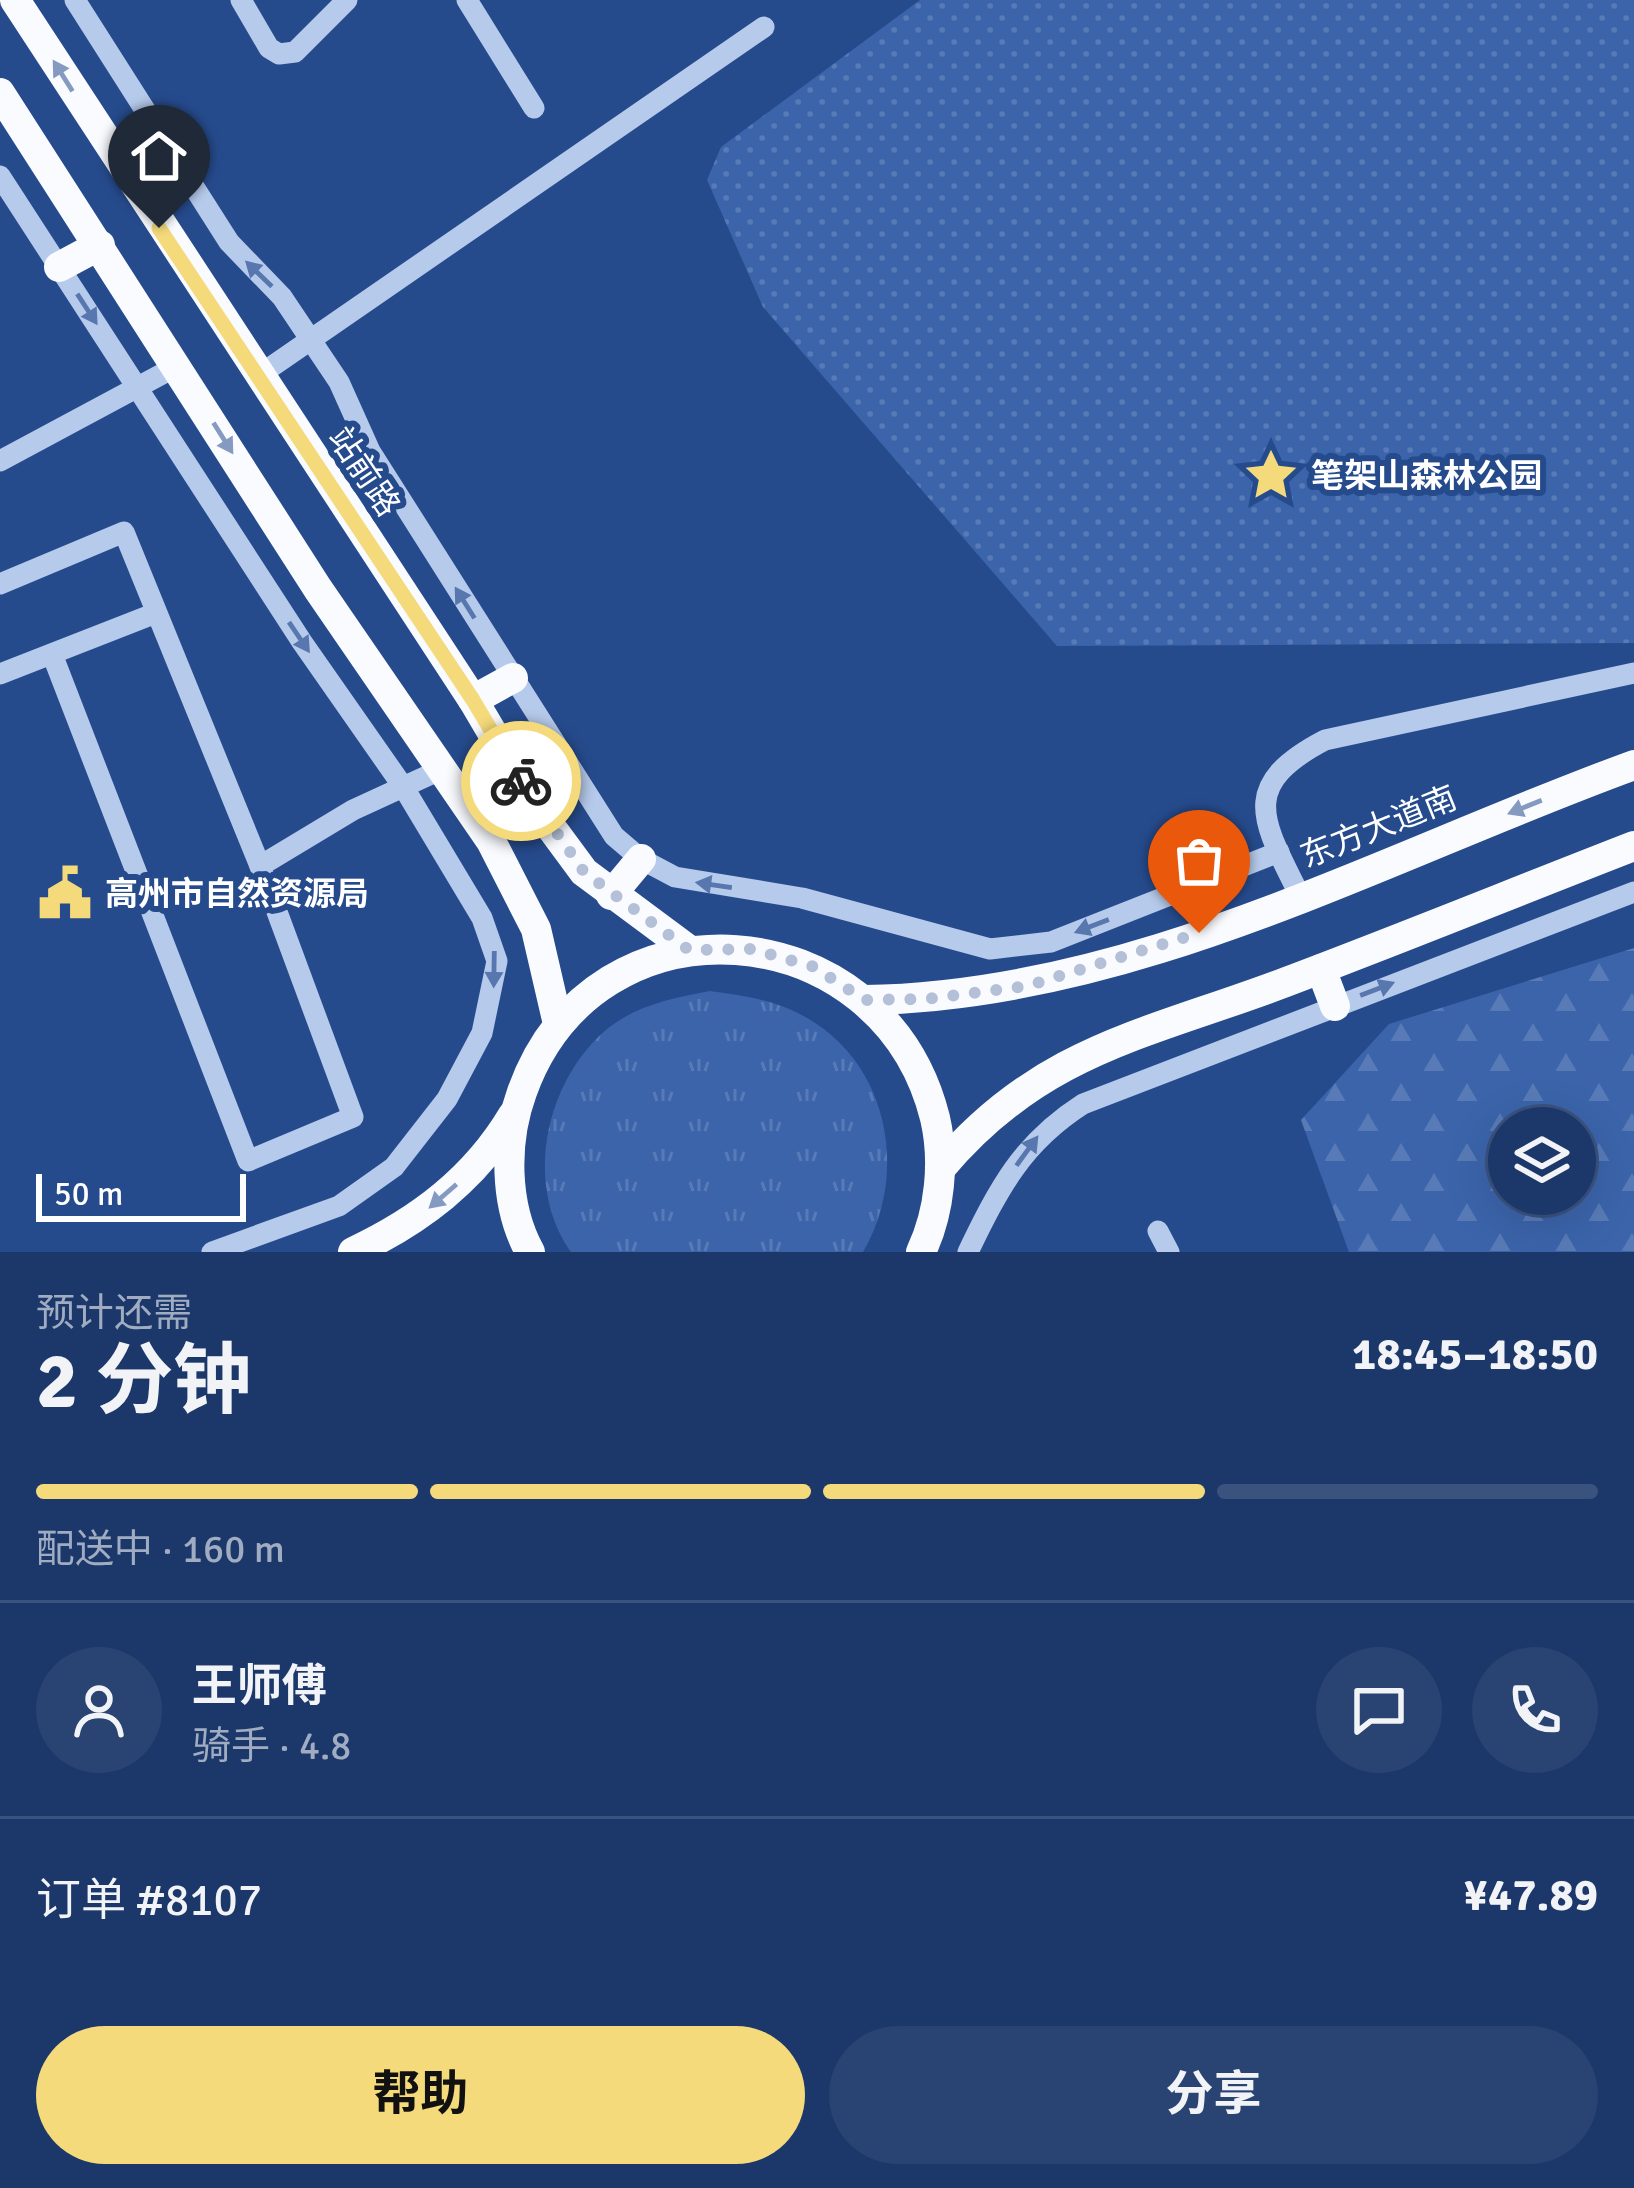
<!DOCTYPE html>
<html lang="zh">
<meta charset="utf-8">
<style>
body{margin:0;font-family:Signika,"Noto Sans SC",sans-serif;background:#294372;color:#f1f3f6;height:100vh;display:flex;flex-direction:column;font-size:45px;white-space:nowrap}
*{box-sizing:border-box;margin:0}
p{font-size:39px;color:#a0acc1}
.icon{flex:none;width:66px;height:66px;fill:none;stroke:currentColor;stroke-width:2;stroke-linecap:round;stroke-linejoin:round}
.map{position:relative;height:1252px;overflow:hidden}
.details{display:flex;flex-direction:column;background:#1c386a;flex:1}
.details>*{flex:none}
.fabs{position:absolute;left:1488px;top:1107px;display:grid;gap:24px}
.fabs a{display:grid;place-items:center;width:108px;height:108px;border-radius:50%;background:#1c386a;box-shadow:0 12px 48px #0002,0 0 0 3px #3a527e;font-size:60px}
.scale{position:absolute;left:36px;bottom:30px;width:210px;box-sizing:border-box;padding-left:12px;border:6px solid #fff;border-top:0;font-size:33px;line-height:42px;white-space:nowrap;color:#fff;-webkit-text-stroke:9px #264b8d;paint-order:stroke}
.pin{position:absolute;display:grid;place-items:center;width:102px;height:102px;color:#fff;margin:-123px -51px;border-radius:50% 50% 50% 0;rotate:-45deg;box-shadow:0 0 12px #0007}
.pin .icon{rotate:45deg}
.courier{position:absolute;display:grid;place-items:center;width:120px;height:120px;margin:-60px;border:9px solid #f4da7b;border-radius:50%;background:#fff;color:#222;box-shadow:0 3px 15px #0007}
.head em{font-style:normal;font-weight:700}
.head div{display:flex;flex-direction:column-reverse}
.head{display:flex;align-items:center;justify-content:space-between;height:204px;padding:0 36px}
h1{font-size:78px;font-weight:700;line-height:90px}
.bar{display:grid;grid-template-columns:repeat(4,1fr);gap:18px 12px;align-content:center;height:144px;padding:0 36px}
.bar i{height:15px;border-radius:9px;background:#3a527e}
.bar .active{background:#f4da7b}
.bar p{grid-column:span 4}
.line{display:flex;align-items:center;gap:30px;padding:0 36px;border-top:3px solid #3a527e}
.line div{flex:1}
.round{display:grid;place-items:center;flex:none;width:126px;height:126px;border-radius:63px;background:#294372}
.cta{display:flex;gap:24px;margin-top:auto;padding:24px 36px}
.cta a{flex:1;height:138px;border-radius:72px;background:#f4da7b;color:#111;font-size:48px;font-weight:700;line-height:138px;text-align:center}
.cta a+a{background:#294372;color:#f1f3f6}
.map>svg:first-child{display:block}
</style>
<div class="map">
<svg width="1634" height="1252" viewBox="0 0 1634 1252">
<defs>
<pattern id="grass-tufts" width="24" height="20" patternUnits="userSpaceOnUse" patternTransform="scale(3)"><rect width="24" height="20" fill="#3b64aa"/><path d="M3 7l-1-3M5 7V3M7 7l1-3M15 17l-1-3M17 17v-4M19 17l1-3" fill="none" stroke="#587bb7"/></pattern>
<pattern id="forest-firs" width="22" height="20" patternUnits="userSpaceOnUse" patternTransform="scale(3)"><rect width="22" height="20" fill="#3b64aa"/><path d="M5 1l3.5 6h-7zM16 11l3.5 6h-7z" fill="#587bb7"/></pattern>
<pattern id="park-dots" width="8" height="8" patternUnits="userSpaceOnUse" patternTransform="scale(3)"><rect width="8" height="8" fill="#3b64aa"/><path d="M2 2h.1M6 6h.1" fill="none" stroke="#587bb7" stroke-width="1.8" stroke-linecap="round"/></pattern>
</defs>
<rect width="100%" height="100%" fill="#264b8d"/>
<!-- grass -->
<path fill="url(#grass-tufts)" d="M710 991C748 996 782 1001 815 1023 891 1072 907 1178 863 1252H571C523 1185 545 1082 606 1030 636 1005 673 998 710 991Z"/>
<!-- forest -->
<path fill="url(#forest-firs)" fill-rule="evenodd" d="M1634 948V1252H1349L1301 1120 1389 1024ZM1575 1128V1194H1509V1128Z"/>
<!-- park -->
<path fill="url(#park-dots)" d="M920 0H1634V643L1057 646 763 307 707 180 721 147Z"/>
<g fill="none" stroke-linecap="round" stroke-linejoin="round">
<!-- minor -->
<g stroke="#b6caeb" stroke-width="21">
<path d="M75 0 229 242 282 297 339 382 370 451 614 836 641 859 675 877 802 898 990 949 1051 942 1279 852"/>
<path d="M241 0 269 48 279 54 295 52 347 0"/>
<path d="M467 0 534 108"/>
<path d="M0 176 302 642 404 788 482 918 497 961 482 1033 447 1099 394 1167 339 1206 212 1252"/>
<path d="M258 376 764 27"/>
<path d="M0 461 177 366"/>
<path d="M0 584 124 532 260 866 353 810 440 770"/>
<path d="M52 654 248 1161 353 1117 260 866"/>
<path d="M0 674 156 613"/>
<path d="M1300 896C1263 821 1237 786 1325 740L1634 673"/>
<path d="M1158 1231 1169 1252"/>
<path d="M968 1252C999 1188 1022 1143 1083 1104L1634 892"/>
</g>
<!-- major -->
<g stroke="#fafbff" stroke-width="30">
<path d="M15 0 473 700 536 807 584 872 689 950"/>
<path d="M0 93 318 589 491 841 536 929 558 1024"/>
<path d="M59 267 100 245"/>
<path d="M473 700 513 678"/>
<path d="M611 895 641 859"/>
<path d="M1321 969 1335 1006"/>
<path d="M865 1000C1136 996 1384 856 1634 765"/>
<path d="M940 1169C1040 1049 1149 1034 1286 982 1403 938 1518 891 1634 846"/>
<path d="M353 1252C419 1221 475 1179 513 1115"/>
<path d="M530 1252C504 1205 504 1141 522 1092 595 887 883 910 935 1118 945 1161 940 1212 921 1252"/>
</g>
</g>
<!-- one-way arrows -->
<defs><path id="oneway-solid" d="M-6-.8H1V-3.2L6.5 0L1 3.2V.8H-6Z" transform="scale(3)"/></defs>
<g fill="#859ac0">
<use href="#oneway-solid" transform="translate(63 76) rotate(-122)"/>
<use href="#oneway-solid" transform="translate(223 438) rotate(58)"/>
<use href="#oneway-solid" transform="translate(1525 807) rotate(158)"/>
<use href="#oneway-solid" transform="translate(443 1196) rotate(139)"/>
</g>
<g fill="#5877ae">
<use href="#oneway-solid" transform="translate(259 274) rotate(-136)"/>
<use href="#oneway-solid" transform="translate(87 309) rotate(57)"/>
<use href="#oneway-solid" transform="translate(465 603) rotate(-122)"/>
<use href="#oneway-solid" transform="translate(299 637) rotate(56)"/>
<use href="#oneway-solid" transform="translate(714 885) rotate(-172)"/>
<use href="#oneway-solid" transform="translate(1092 926) rotate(159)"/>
<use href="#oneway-solid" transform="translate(494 969) rotate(91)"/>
<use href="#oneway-solid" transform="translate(1377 989) rotate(-21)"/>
<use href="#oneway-solid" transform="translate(1027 1151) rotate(-54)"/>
</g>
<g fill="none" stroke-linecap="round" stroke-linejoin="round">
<!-- done -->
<path stroke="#b3c0d7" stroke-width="12" stroke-dasharray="0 21.6" d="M521 781 584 872 689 950 752 949 782 958 812 966 865 1000 926 999 1027 986 1199 933"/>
<!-- route -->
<path stroke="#f4da7b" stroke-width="15" d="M159 228 473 700 521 781"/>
</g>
<!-- icons -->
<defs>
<symbol id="sight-bare" viewBox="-9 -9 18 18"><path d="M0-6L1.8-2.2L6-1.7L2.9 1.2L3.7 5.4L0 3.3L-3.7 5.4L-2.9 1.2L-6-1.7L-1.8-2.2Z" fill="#f4da7b" stroke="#264b8d" stroke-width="2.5" paint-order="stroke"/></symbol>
<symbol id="civic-bare" viewBox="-9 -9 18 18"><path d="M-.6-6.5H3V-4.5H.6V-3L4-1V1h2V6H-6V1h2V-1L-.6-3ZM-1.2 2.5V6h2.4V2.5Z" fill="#f4da7b" stroke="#264b8d" stroke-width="2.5" paint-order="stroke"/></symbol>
</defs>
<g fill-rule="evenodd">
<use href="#sight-bare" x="1233" y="437" width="76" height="76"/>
<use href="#civic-bare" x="27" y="855" width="76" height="76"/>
</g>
<g text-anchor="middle" stroke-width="12" stroke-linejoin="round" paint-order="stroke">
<!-- street labels -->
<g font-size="33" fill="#fff" stroke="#264b8d">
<text transform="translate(365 471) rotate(56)" y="12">站前路</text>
<text transform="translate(1378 826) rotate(-22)" y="12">东方大道南</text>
</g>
<!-- poi labels -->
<g font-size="33" font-weight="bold" fill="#fff" stroke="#264b8d" text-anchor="start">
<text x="1311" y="487">笔架山森林公园</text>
<text x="105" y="905">高州市自然资源局</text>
</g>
</g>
</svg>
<div class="fabs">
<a><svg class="icon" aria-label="layers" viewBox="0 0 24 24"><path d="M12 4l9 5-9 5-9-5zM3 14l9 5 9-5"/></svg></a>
</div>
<div class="scale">50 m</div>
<div class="pin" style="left:1199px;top:933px;background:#ea580c"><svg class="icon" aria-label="bag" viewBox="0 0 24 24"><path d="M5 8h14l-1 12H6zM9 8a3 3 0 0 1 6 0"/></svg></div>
<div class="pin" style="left:159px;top:228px;background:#1f2937"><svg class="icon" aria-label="home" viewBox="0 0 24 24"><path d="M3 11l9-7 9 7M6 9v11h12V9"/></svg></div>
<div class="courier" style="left:521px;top:781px"><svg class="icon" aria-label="bike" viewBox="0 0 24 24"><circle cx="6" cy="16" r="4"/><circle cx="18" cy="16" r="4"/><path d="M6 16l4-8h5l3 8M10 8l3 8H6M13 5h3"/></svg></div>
</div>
<section class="details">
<div class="head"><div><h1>2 分钟</h1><p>预计还需</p></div><em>18:45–18:50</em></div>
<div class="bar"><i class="active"></i><i class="active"></i><i class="active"></i><i></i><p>配送中 · 160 m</p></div>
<div class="line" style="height:216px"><a class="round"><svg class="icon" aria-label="person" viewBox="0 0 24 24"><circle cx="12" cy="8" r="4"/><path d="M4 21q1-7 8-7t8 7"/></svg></a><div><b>王师傅</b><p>骑手 · 4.8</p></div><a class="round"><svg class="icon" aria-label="chat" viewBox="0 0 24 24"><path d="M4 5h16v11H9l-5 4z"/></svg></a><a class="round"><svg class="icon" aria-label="phone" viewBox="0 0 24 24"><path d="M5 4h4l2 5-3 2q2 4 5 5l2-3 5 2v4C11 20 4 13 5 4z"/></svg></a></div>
<div class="line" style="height:156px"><div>订单 #8107</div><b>¥47.89</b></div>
<div class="cta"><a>帮助</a><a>分享</a></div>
</section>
